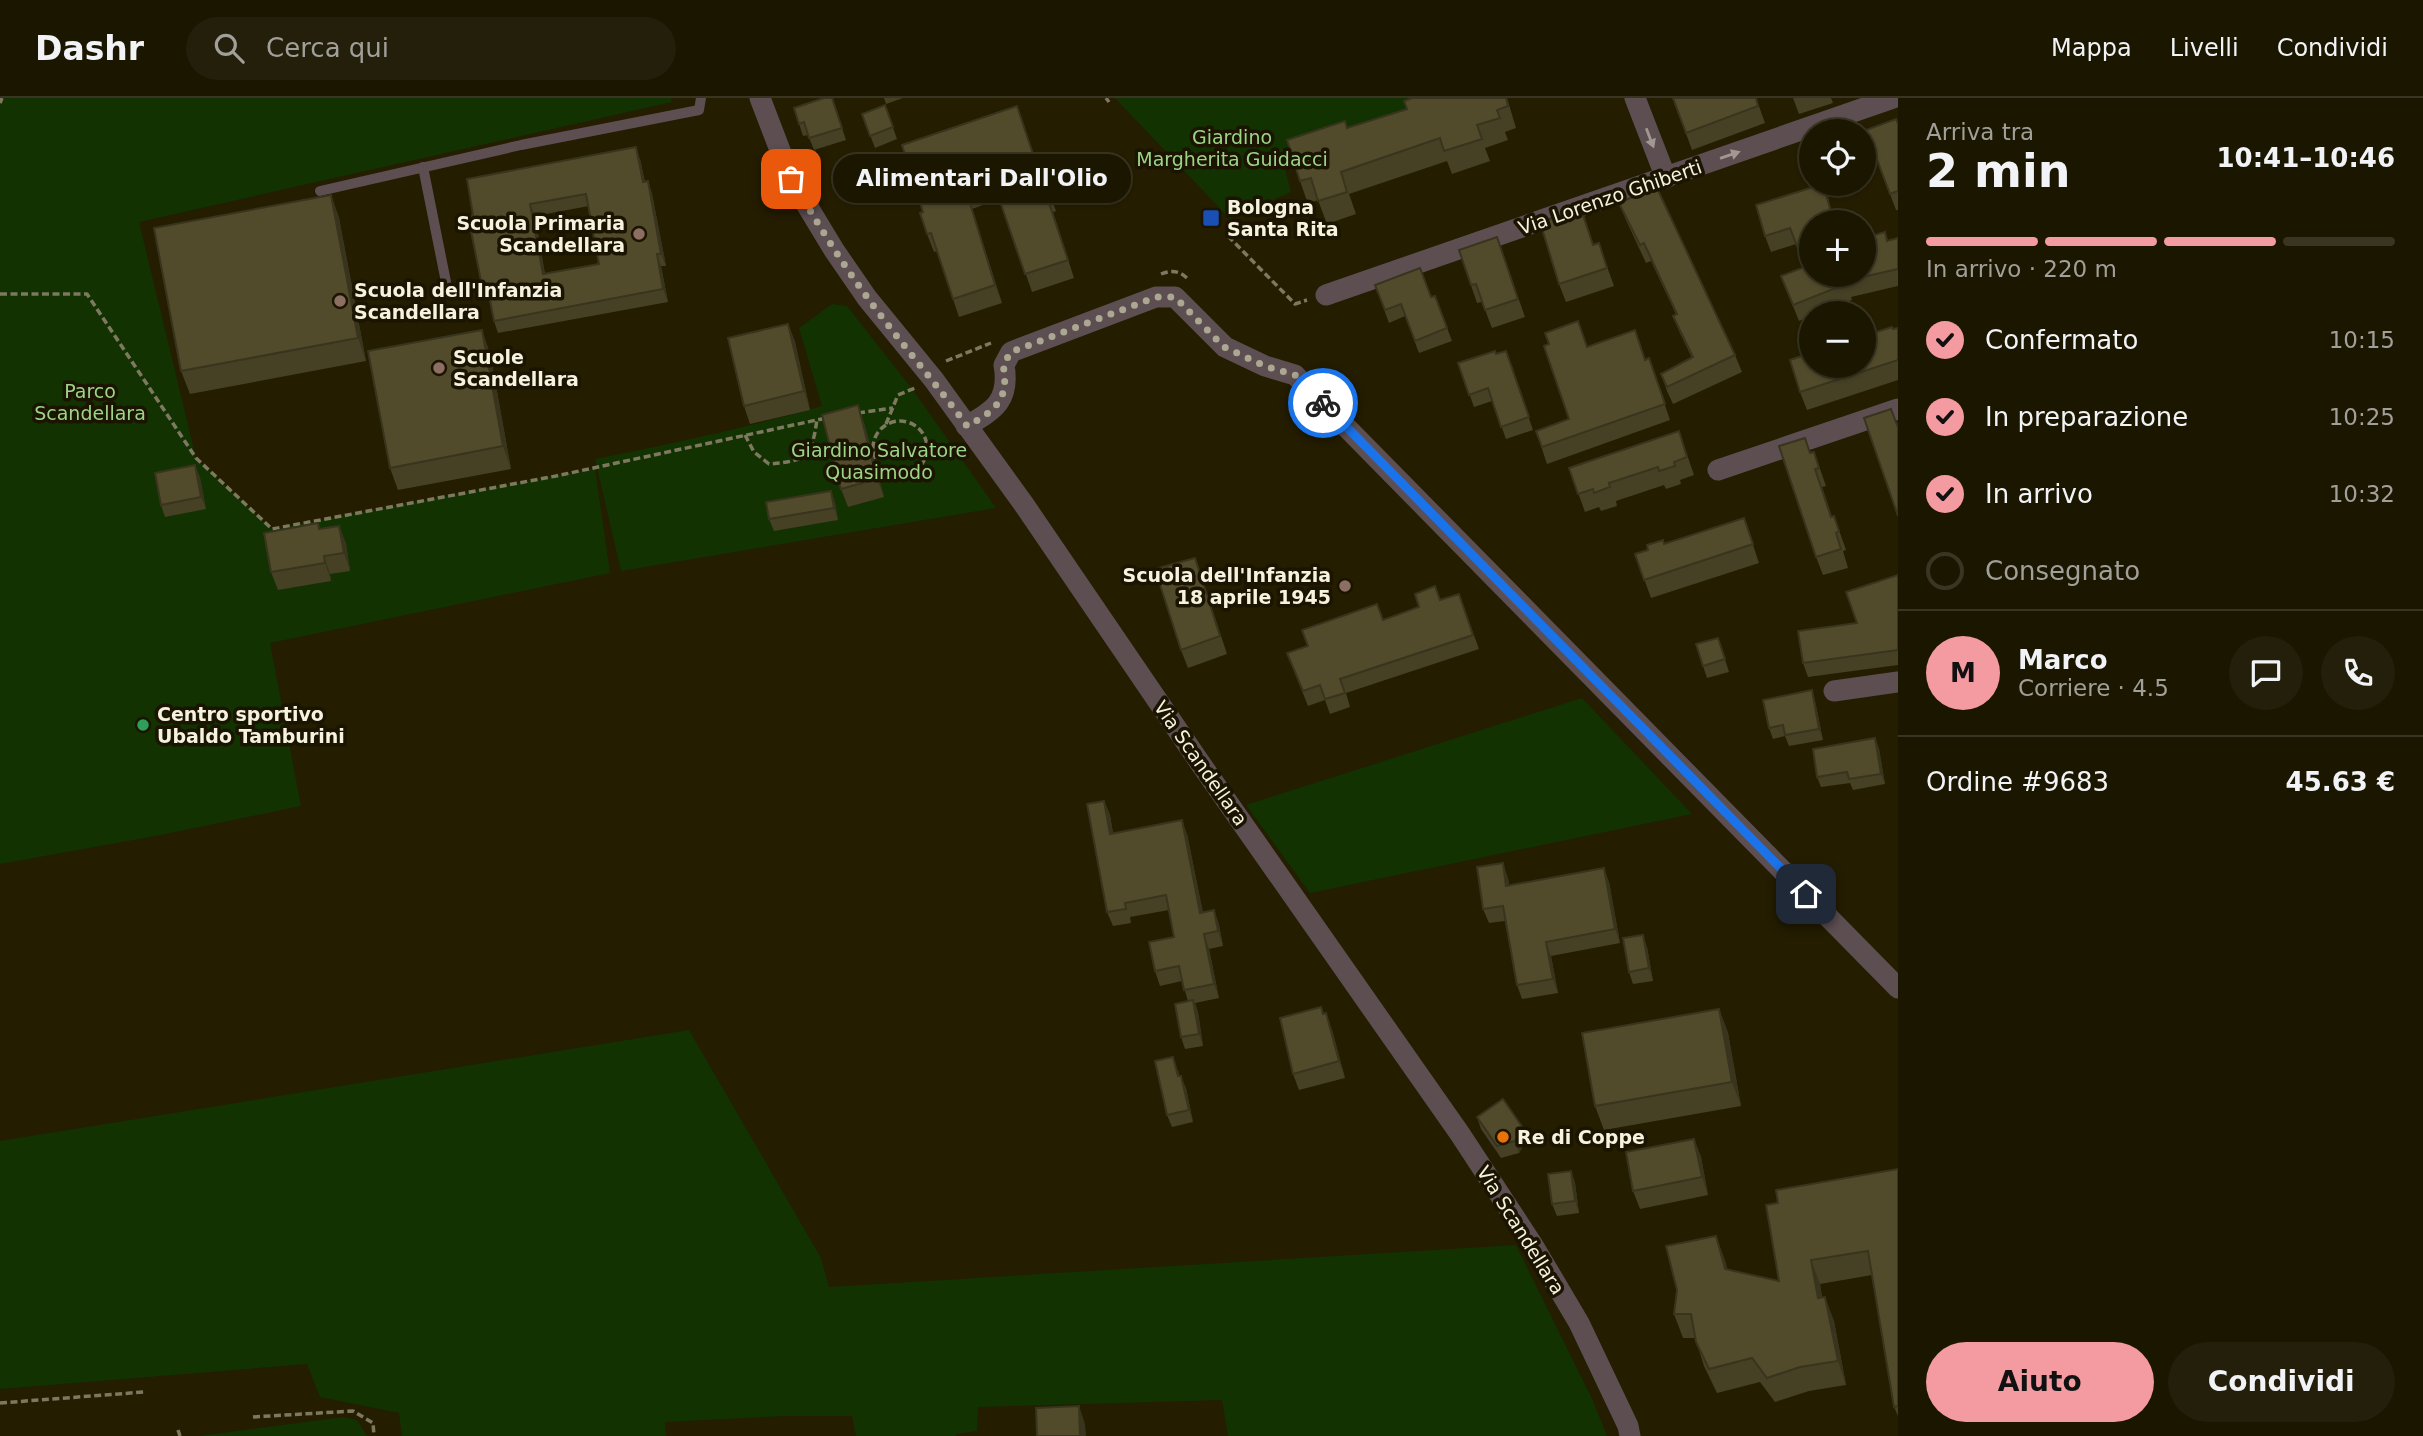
<!DOCTYPE html>
<html lang="it">
<meta charset="utf-8">
<style>
body{margin:0;font-family:"DejaVu Sans",sans-serif;background:#241f0a;color:#f1f3f6;height:100vh;display:flex;flex-direction:column;font-size:26px;white-space:nowrap}
*{box-sizing:border-box;margin:0}
p{font-size:23px;color:#a09f99}
.icon{flex:none;width:38px;height:38px;fill:none;stroke:currentColor;stroke-width:2;stroke-linecap:round;stroke-linejoin:round}
.map{position:relative;flex:1;overflow:hidden}
.drawer{display:flex;flex-direction:column;background:#1b1600;width:525px}
.drawer>*{flex:none}
.fabs{position:absolute;left:1799px;top:21px;display:grid;gap:14px}
.fabs a{display:grid;place-items:center;width:77px;height:77px;border-radius:50%;background:#1b1600;box-shadow:0 2px 5px #0004,0 0 0 2px #393522;font-size:35px}
.pin{position:absolute;display:grid;place-items:center;width:60px;height:60px;color:#fff;margin:-30px;border-radius:14px;box-shadow:0 4px 10px #0006}
.courier{position:absolute;display:grid;place-items:center;width:70px;height:70px;margin:-35px;border:5px solid #1a73e8;border-radius:50%;background:#fff;color:#222;box-shadow:0 2px 9px #0007}
.bubble{position:absolute;height:49px;border-radius:24px;background:#1b1600;box-shadow:0 2px 5px #0004,0 0 0 2px #393522;font-size:23px;font-weight:800;line-height:49px;text-align:center}
.headline em{font-style:normal;font-weight:800}
.headline div{display:flex;flex-direction:column-reverse}
.headline{display:flex;align-items:center;justify-content:space-between;height:119px;padding:0 28px}
h1{font-size:46px;font-weight:800;line-height:52px}
.bar{display:grid;grid-template-columns:repeat(4,1fr);gap:10px 7px;align-content:center;height:84px;padding:0 28px}
.bar i{height:9px;border-radius:5px;background:#393522}
.bar .active{background:#f49aa1}
.bar p{grid-column:span 4}
.line{display:flex;align-items:center;gap:18px;padding:0 28px;border-top:2px solid #393522}
.line div{flex:1}
.round{display:grid;place-items:center;flex:none;width:74px;height:74px;border-radius:37px;background:#241f0a}
ol{padding:0 28px;list-style:none}
li{display:flex;align-items:center;gap:21px;height:77px}
li p{margin-inline-start:auto}
li .icon{padding:7px;border-radius:50%;background:#f49aa1;color:#111;stroke-width:4}
li:last-child{color:#a09f99}
li i{width:38px;height:38px;border:4px solid #393522;border-radius:50%}
.button{display:flex;gap:14px;margin-top:auto;padding:14px 28px}
.button a{flex:1;height:80px;border-radius:42px;background:#f49aa1;color:#111;font-size:28px;font-weight:800;line-height:80px;text-align:center}
.button a+a{background:#241f0a;color:#f1f3f6}
header{display:flex;align-items:center;gap:42px;box-sizing:border-box;height:98px;padding:0 35px;background:#1b1600;border-bottom:2px solid #393522}
header strong{font-size:33px}
nav{display:flex;gap:38px;margin-inline-start:auto;font-size:24px}
.search{width:490px;height:63px;background:#241f0a;display:flex;align-items:center;gap:18px;box-sizing:border-box;padding:0 24px;border-radius:38px;color:#a09f99;font-size:26px}
main{display:flex;flex:1;min-height:0}
.map>svg:first-child{display:block}
</style>
<header>
<strong>Dashr</strong>
<div class="search"><svg class="icon" aria-label="search" viewBox="0 0 24 24"><circle cx="10" cy="10" r="6"/><path d="M15 15l6 6"/></svg>Cerca qui</div>
<nav><a>Mappa</a><a>Livelli</a><a>Condividi</a></nav>
</header>
<main>
<div class="map">
<svg width="1898" height="1338" viewBox="0 0 1898 1338">
<rect width="100%" height="100%" fill="#241d00"/>
<!-- green -->
<g fill="#123202">
<path d="M0 0H671L672 4 139 124 196 360 272 431 595 370 610 475 270 545 301 708 161 737 0 766Z"/>
<path d="M1115 0H1470L1282 59 1291 94 1230 121Z"/>
<path d="M832 206 847 208 913 292 996 410 621 473 595 361C671 346 747 330 822 308L799 230Z"/>
<path d="M1582 600 1692 716 1310 795 1246 707Z"/>
<path d="M689 932 821 1160 829 1189 1516 1147 1593 1303 1607 1338H1228L1222 1302 978 1309 977 1333 956 1336V1338H856L852 1318H786L665 1324 666 1338H402L399 1315 320 1299 307 1266 0 1291V1043Z"/>
<path d="M343 1319 357 1322 367 1338H199Z"/>
</g>
<g fill="none" stroke-linecap="round" stroke-linejoin="round">
<!-- path -->
<g stroke="#7e7860" stroke-width="3.5" stroke-dasharray="7 3.5" stroke-linecap="butt">
<path d="M1106 0 1109 4"/>
<path d="M0 5 2 0"/>
<path d="M1228 138 1295 206 1307 202"/>
<path d="M1161 176C1171 172 1179 172 1188 181"/>
<path d="M0 196H87L196 360 272 431 556 378 826 320"/>
<path d="M946 263 991 245"/>
<path d="M858 315 893 310"/>
<circle cx="900" cy="350" r="27"/>
<path d="M886 326 898 297 915 290"/>
<path d="M745 337 754 354 769 366C806 363 812 359 817 321"/>
<path d="M0 1305 144 1294"/>
<path d="M253 1319 353 1313 373 1325 374 1338"/>
<path d="M178 1332 180 1338"/>
</g>
<!-- service -->
<g stroke="#5d4e52" stroke-width="10">
<path d="M423 69 448 194"/>
<path d="M320 93 521 47 699 12 701 0"/>
</g>
<!-- minor -->
<g stroke="#5d4e52" stroke-width="21">
<path d="M760 0 791 81 834 152 867 200 934 282 1025 408 1198 662 1460 1036 1534 1149 1579 1225 1628 1328 1630 1338"/>
<path d="M1635 0 1666 80"/>
<path d="M1326 197 1893 0"/>
<path d="M966 328C995 313 1010 301 1004 267L1011 254 1156 199H1175L1225 249 1265 268 1295 277 1898 890"/>
<path d="M1718 372 1898 311"/>
<path d="M1834 593 1898 584"/>
</g>
</g>
<!-- wall -->
<g fill="#464025" fill-rule="evenodd">
<path d="M832 0 846 42 814 52 808 37 803 38 794 10Z"/>
<path d="M884 0H903L886 6Z"/>
<path d="M1412 0H1507L1516 30 1505 34 1508 42 1485 50 1490 63 1452 76 1447 63 1349 96 1356 116 1327 126 1318 102 1308 106 1300 83 1347 30 1407 11Z"/>
<path d="M1673 0H1756L1765 25 1692 52Z"/>
<path d="M1793 0H1831L1833 5 1799 16Z"/>
<path d="M885 7 897 41 875 50 862 16Z"/>
<path d="M1898 26V112H1896L1866 32Z"/>
<path d="M902 47 1039 74H1042L1056 113 1053 114 1074 180 1032 194 1000 101 972 111 1002 205 959 219 937 153 934 154 927 136 923 114Z"/>
<path d="M640 61 645 84 648 83 652 96 666 168H661L668 204 498 235 494 223 490 200H486L482 188 473 117ZM589 108 599 166 545 176 535 118Z"/>
<path d="M1823 86 1829 102 1811 177 1885 134 1888 143 1898 140V188L1851 199 1852 202 1819 215H1811V218L1799 223 1781 178 1805 169 1796 146 1771 154 1765 138Z"/>
<path d="M331 97 339 120 366 263 190 296 181 273Z"/>
<path d="M1619 105 1735 257 1742 274 1673 306 1667 293 1661 276 1692 260 1680 235 1673 218 1676 216 1651 163 1646 165 1626 122Z"/>
<path d="M1497 139 1525 219 1492 230 1482 204 1477 205 1459 152Z"/>
<path d="M1594 147 1605 163 1614 188 1566 204 1559 186Z"/>
<path d="M1375 187 1431 199 1435 198 1452 243 1419 255 1405 218 1389 225Z"/>
<path d="M788 226 795 244 810 312 750 326 744 308Z"/>
<path d="M1898 230V282L1807 312 1800 294 1893 231Z"/>
<path d="M1587 248 1646 261 1649 260 1670 322 1547 366 1536 333 1569 321Z"/>
<path d="M1506 253 1533 332 1506 341 1492 303 1474 309 1458 265Z"/>
<path d="M490 255 511 371 398 392 390 370Z"/>
<path d="M864 325 884 399 848 409 841 391Z"/>
<path d="M1679 333 1694 377 1680 382 1681 386 1666 391 1664 387 1616 403 1617 408 1601 413 1599 409 1585 414 1569 370Z"/>
<path d="M1814 354 1826 388 1822 389 1832 419 1834 418 1846 452 1843 453 1848 470 1823 477 1816 459 1811 355Z"/>
<path d="M195 367 200 380 206 411 165 419 161 407Z"/>
<path d="M831 393 835 405 838 422 774 433 769 421Z"/>
<path d="M1744 420 1759 465 1651 500 1635 456Z"/>
<path d="M318 425 320 431 339 428 346 446 350 473 330 476 331 483 278 492 271 474Z"/>
<path d="M1195 460 1227 556 1188 570 1181 552Z"/>
<path d="M1898 477V567L1808 579 1803 565 1857 525Z"/>
<path d="M1459 496 1479 551 1346 595 1350 609 1330 616 1325 602 1308 608 1287 555Z"/>
<path d="M1722 552 1729 574 1707 580 1703 568Z"/>
<path d="M1815 603 1823 642 1789 648 1785 638 1773 641 1769 630Z"/>
<path d="M1875 640 1879 651 1885 686 1853 692 1850 685 1821 689 1817 679Z"/>
<path d="M1104 703 1110 717 1113 735 1187 736 1203 815 1214 812 1219 827 1223 848 1209 851 1219 900 1195 905 1198 914 1203 948 1185 951 1181 939 1188 903 1182 883 1160 888 1155 873 1174 839 1169 812 1130 819 1131 825 1113 828 1107 814Z"/>
<path d="M1508 780 1509 787 1609 784 1620 845 1551 858 1558 895 1522 901 1517 887 1505 823 1489 825 1483 811Z"/>
<path d="M1647 849 1653 883 1633 886 1629 874Z"/>
<path d="M1719 911 1728 935 1741 1008 1604 1032 1595 1008Z"/>
<path d="M1324 916 1332 932 1345 980 1299 992 1293 976Z"/>
<path d="M1178 971 1179 978 1186 990 1193 1024 1172 1029 1167 1017Z"/>
<path d="M1477 1019 1527 1042 1519 1055 1501 1060 1481 1031Z"/>
<path d="M1694 1041 1701 1059 1708 1097 1640 1111 1633 1093Z"/>
<path d="M1898 1071V1318L1894 1309 1872 1177 1820 1186 1822 1199 1834 1223 1846 1287 1809 1293 1775 1304 1760 1284 1717 1295 1704 1268 1695 1240H1683L1674 1216 1716 1138 1727 1172 1779 1183 1778 1105Z"/>
<path d="M1571 1073 1575 1085 1579 1115 1557 1118 1552 1106Z"/>
</g>
<!-- shaded-wall -->
<g fill="#39341e">
<path d="M636 49 640 61 647 97 643 84Z"/>
<path d="M648 83 652 96 666 168 661 156Z"/>
<path d="M966 92 972 111 1002 205 995 187Z"/>
<path d="M331 97 339 120 366 263 358 240Z"/>
<path d="M530 106 535 118 547 189 543 176Z"/>
<path d="M657 156 661 168 668 204 663 191Z"/>
<path d="M788 226 795 244 810 312 804 293Z"/>
<path d="M482 232 490 255 511 371 503 348Z"/>
<path d="M858 307 864 325 884 399 877 381Z"/>
<path d="M195 367 200 380 206 411 201 399Z"/>
<path d="M831 393 835 405 838 422 834 410Z"/>
<path d="M339 428 346 446 350 473 344 455Z"/>
<path d="M324 458 330 476 331 483 325 465Z"/>
<path d="M1812 592 1815 603 1823 642 1819 631Z"/>
<path d="M1875 640 1879 651 1885 686 1881 676Z"/>
<path d="M1104 703 1110 717 1115 750 1110 736Z"/>
<path d="M1182 722 1187 736 1206 830 1200 815Z"/>
<path d="M1503 765 1508 780 1512 802 1506 788Z"/>
<path d="M1604 770 1609 784 1620 845 1615 831Z"/>
<path d="M1214 812 1219 827 1223 848 1218 833Z"/>
<path d="M1204 836 1209 851 1219 900 1214 886Z"/>
<path d="M1643 837 1647 849 1653 883 1649 870Z"/>
<path d="M1546 844 1551 858 1558 895 1553 881Z"/>
<path d="M1193 902 1198 914 1203 948 1199 936Z"/>
<path d="M1719 911 1728 935 1741 1008 1732 984Z"/>
<path d="M1326 915 1332 932 1345 980 1339 963Z"/>
<path d="M1181 978 1186 990 1193 1024 1189 1012Z"/>
<path d="M1523 1030 1527 1042 1519 1055 1515 1043Z"/>
<path d="M1694 1041 1701 1059 1708 1097 1702 1079Z"/>
<path d="M1571 1073 1575 1085 1579 1115 1575 1103Z"/>
<path d="M1716 1138 1725 1162 1734 1195 1725 1171Z"/>
<path d="M1811 1162 1820 1186 1826 1224 1818 1200Z"/>
<path d="M1825 1199 1834 1223 1846 1287 1838 1263Z"/>
<path d="M1079 1308 1085 1326 1086 1338H1080Z"/>
</g>
<!-- building -->
<g fill="#514a2b" stroke="#39341e" stroke-width="2" fill-rule="evenodd">
<path d="M824 0H832L842 30 809 40 804 24 799 26 794 10Z"/>
<path d="M1412 0H1506L1508 8 1497 12 1500 20 1477 27 1482 41 1444 53 1440 40 1341 74 1347 94 1318 103 1311 80 1300 83 1287 42 1345 23 1347 30 1407 11 1404 3Z"/>
<path d="M1673 0H1756L1758 8 1686 35Z"/>
<path d="M885 7 893 29 870 38 862 16Z"/>
<path d="M1017 8 1039 74H1042L1049 95 1046 96 1068 162 1025 176 993 83 966 92 995 187 953 201 931 135 927 136 920 115 923 114 902 47Z"/>
<path d="M1896 21 1898 26V93L1890 96 1866 32Z"/>
<path d="M636 49 643 84 648 83 661 156H657L663 191 494 223 487 187 482 188 468 118 473 117 467 81ZM586 96 599 166 543 176 530 106Z"/>
<path d="M1823 86 1832 117 1846 113 1849 124H1811V177H1864V140L1885 134 1887 143 1898 140V171L1845 183 1846 186 1793 207 1781 178 1805 169 1790 130 1765 138 1756 107Z"/>
<path d="M1656 88 1735 257 1667 289 1661 276 1693 259 1673 218 1677 216 1644 145 1640 147 1619 105Z"/>
<path d="M331 97 358 240 181 273 154 130Z"/>
<path d="M1581 111 1593 147 1599 145 1607 170 1559 186 1540 124Z"/>
<path d="M1497 139 1518 201 1485 212 1476 186 1471 187 1459 152Z"/>
<path d="M1420 170 1431 199 1435 198 1447 230 1415 243 1401 206 1385 212 1375 187Z"/>
<path d="M1578 223 1587 249 1635 232 1645 262 1649 260 1665 306 1542 349 1536 333 1569 321 1544 248 1549 246 1545 235Z"/>
<path d="M788 226 804 293 744 308 728 240Z"/>
<path d="M1892 229 1893 231 1898 230V262L1800 294 1790 262 1811 255V268H1864V238Z"/>
<path d="M482 232 503 348 390 370 368 253Z"/>
<path d="M1495 253 1496 256 1506 253 1529 319 1501 329 1488 290 1469 297 1458 265Z"/>
<path d="M858 307 877 381 841 391 822 317Z"/>
<path d="M1891 311 1897 327 1898 326V418L1864 320Z"/>
<path d="M1679 333 1687 359 1674 364 1675 368 1659 373 1658 369 1609 385 1610 389 1594 395 1593 391 1578 396 1569 370Z"/>
<path d="M1805 340 1810 355 1814 354 1819 370 1815 371 1831 419 1834 418 1839 433 1836 435 1841 451 1816 459 1779 348Z"/>
<path d="M195 367 201 399 161 407 155 375Z"/>
<path d="M831 393 834 410 769 421 766 404Z"/>
<path d="M1744 420 1753 446 1644 482 1635 456 1648 452 1647 447 1663 442 1664 446Z"/>
<path d="M318 425 319 431 339 428 344 455 324 458 325 465 271 474 264 435Z"/>
<path d="M1195 460 1220 538 1181 552 1155 471Z"/>
<path d="M1898 477V552L1803 565 1798 533 1857 525 1846 494Z"/>
<path d="M1435 488 1440 502 1459 496 1473 537 1340 581 1345 595 1325 601 1320 587 1303 593 1287 555 1308 548 1302 532 1377 506 1383 522 1419 509 1415 496Z"/>
<path d="M1718 540 1725 561 1703 568 1696 546Z"/>
<path d="M1812 592 1819 631 1785 637 1783 627 1769 630 1763 602Z"/>
<path d="M1875 640 1881 676 1849 681 1847 674 1817 679 1813 651Z"/>
<path d="M1104 703 1110 736 1182 722 1200 815 1214 812 1218 833 1204 836 1214 886 1184 892 1179 868 1155 873 1149 844 1174 839 1166 797 1125 805 1126 811 1107 814 1087 706Z"/>
<path d="M1503 765 1506 788 1604 770 1615 831 1546 844 1553 881 1517 887 1503 808 1483 811 1477 769Z"/>
<path d="M1643 837 1649 870 1629 874 1623 840Z"/>
<path d="M1193 902 1199 936 1181 939 1175 906Z"/>
<path d="M1321 909 1323 916 1326 915 1339 963 1293 976 1280 920Z"/>
<path d="M1719 911 1732 984 1595 1008 1582 935Z"/>
<path d="M1173 959 1178 978H1181L1189 1012 1167 1017 1155 963Z"/>
<path d="M1503 1001 1523 1030 1515 1043 1497 1048 1477 1019Z"/>
<path d="M1694 1041 1702 1079 1633 1093 1626 1054Z"/>
<path d="M1898 1071V1308L1894 1309 1868 1153 1811 1162 1818 1200 1825 1199 1838 1263 1800 1269 1767 1280 1752 1260 1709 1271 1696 1244 1691 1216H1674L1677 1192 1666 1148 1716 1138 1725 1171 1779 1183 1766 1107 1778 1105 1776 1092Z"/>
<path d="M1571 1073 1575 1103 1552 1106 1548 1076Z"/>
<path d="M1079 1308 1080 1338H1037L1036 1310Z"/>
</g>
<!-- one-way arrows -->
<defs><path id="oneway-solid" d="M-6-.8H1V-3.2L6.5 0L1 3.2V.8H-6Z" transform="scale(1.75)"/></defs>
<g fill="#a29892">
<use href="#oneway-solid" transform="translate(1650 40) rotate(69)"/>
<use href="#oneway-solid" transform="translate(1730 57) rotate(-19)"/>
</g>
<g fill="none" stroke-linecap="round" stroke-linejoin="round">
<!-- done -->
<path stroke="#aca792" stroke-width="7" stroke-dasharray="0 12.6" d="M791 81C815 121 839 161 867 199 899 243 935 284 967 328 995 313 1010 301 1003 267L1011 254 1156 199H1175L1224 249 1265 268 1295 277 1323 305"/>
<!-- route -->
<path stroke="#1a73e8" stroke-width="9" d="M1323 305 1806 796"/>
</g>
<!-- markers -->
<rect fill="#1a4fb4" stroke="#1a1400" stroke-width="2.5" x="1202" y="111" width="18" height="18" rx="3.5"/>
<g fill="#8d6e63" stroke="#1a1400" stroke-width="2.5">
<circle cx="639" cy="136" r="7"/>
<circle cx="340" cy="203" r="7"/>
<circle cx="439" cy="270" r="7"/>
<circle cx="1345" cy="488" r="7"/>
</g>
<circle fill="#2e9e5b" stroke="#1a1400" stroke-width="2.5" cx="143" cy="627" r="7"/>
<circle fill="#e8710a" stroke="#1a1400" stroke-width="2.5" cx="1503" cy="1039" r="7"/>
<g text-anchor="middle" stroke-width="7" stroke-linejoin="round" paint-order="stroke">
<!-- park labels -->
<g font-size="19" fill="#9dd487" stroke="#1a1400">
<text x="1232" y="46">Giardino<tspan x="1232" dy="22">Margherita Guidacci</tspan></text>
<text x="90" y="300">Parco<tspan x="90" dy="22">Scandellara</tspan></text>
<text x="879" y="359">Giardino Salvatore<tspan x="879" dy="22">Quasimodo</tspan></text>
</g>
<!-- street labels -->
<g font-size="19" fill="#f6f2e0" stroke="#1a1400">
<text transform="translate(1610 99) rotate(-19)" y="7">Via Lorenzo Ghiberti</text>
<text transform="translate(1201 665) rotate(55)" y="7">Via Scandellara</text>
<text transform="translate(1521 1132) rotate(58)" y="7">Via Scandellara</text>
</g>
<!-- poi labels -->
<g font-size="19" font-weight="bold" fill="#f6f2e0" stroke="#1a1400" text-anchor="start">
<text x="1227" y="116">Bologna<tspan x="1227" dy="22">Santa Rita</tspan></text>
<text x="625" y="132" text-anchor="end">Scuola Primaria<tspan x="625" dy="22">Scandellara</tspan></text>
<text x="354" y="199">Scuola dell'Infanzia<tspan x="354" dy="22">Scandellara</tspan></text>
<text x="453" y="266">Scuole<tspan x="453" dy="22">Scandellara</tspan></text>
<text x="1331" y="484" text-anchor="end">Scuola dell'Infanzia<tspan x="1331" dy="22">18 aprile 1945</tspan></text>
<text x="157" y="623">Centro sportivo<tspan x="157" dy="22">Ubaldo Tamburini</tspan></text>
<text x="1517" y="1046">Re di Coppe</text>
</g>
</g>
</svg>
<div class="fabs">
<a><svg class="icon" aria-label="locate" viewBox="0 0 24 24"><circle cx="12" cy="12" r="6"/><path d="M12 2v4M12 18v4M2 12h4M18 12h4"/></svg></a>
<a>+</a>
<a>−</a>
</div>
<div class="pin" style="left:791px;top:81px;background:#ea580c"><svg class="icon" aria-label="bag" viewBox="0 0 24 24"><path d="M5 8h14l-1 12H6zM9 8a3 3 0 0 1 6 0"/></svg></div>
<div class="pin" style="left:1806px;top:796px;background:#1f2937"><svg class="icon" aria-label="home" viewBox="0 0 24 24"><path d="M3 11l9-7 9 7M6 9v11h12V9"/></svg></div>
<div class="courier" style="left:1323px;top:305px"><svg class="icon" aria-label="bike" viewBox="0 0 24 24"><circle cx="6" cy="16" r="4"/><circle cx="18" cy="16" r="4"/><path d="M6 16l4-8h5l3 8M10 8l3 8H6M13 5h3"/></svg></div>
<div class="bubble" style="left:833px;top:56px;width:298px">Alimentari Dall'Olio</div>
</div>
<section class="drawer">
<div class="headline"><div><h1>2 min</h1><p>Arriva tra</p></div><em>10:41–10:46</em></div>
<div class="bar"><i class="active"></i><i class="active"></i><i class="active"></i><i></i><p>In arrivo · 220 m</p></div>
<ol>
<li><svg class="icon" aria-label="check" viewBox="0 0 24 24"><path d="M5 12l5 5 9-10"/></svg>Confermato<p>10:15</p></li>
<li><svg class="icon" aria-label="check" viewBox="0 0 24 24"><path d="M5 12l5 5 9-10"/></svg>In preparazione<p>10:25</p></li>
<li><svg class="icon" aria-label="check" viewBox="0 0 24 24"><path d="M5 12l5 5 9-10"/></svg>In arrivo<p>10:32</p></li>
<li><i></i>Consegnato</li>
</ol>
<div class="line" style="height:126px"><b class="round" style="background:#f49aa1;color:#111">M</b><div><b>Marco</b><p>Corriere · 4.5</p></div><a class="round"><svg class="icon" aria-label="chat" viewBox="0 0 24 24"><path d="M4 5h16v11H9l-5 4z"/></svg></a><a class="round"><svg class="icon" aria-label="phone" viewBox="0 0 24 24"><path d="M5 4h4l2 5-3 2q2 4 5 5l2-3 5 2v4C11 20 4 13 5 4z"/></svg></a></div>
<div class="line" style="height:91px"><div>Ordine #9683</div><b>45.63 €</b></div>
<div class="button"><a>Aiuto</a><a>Condividi</a></div>
</section>
</main>
